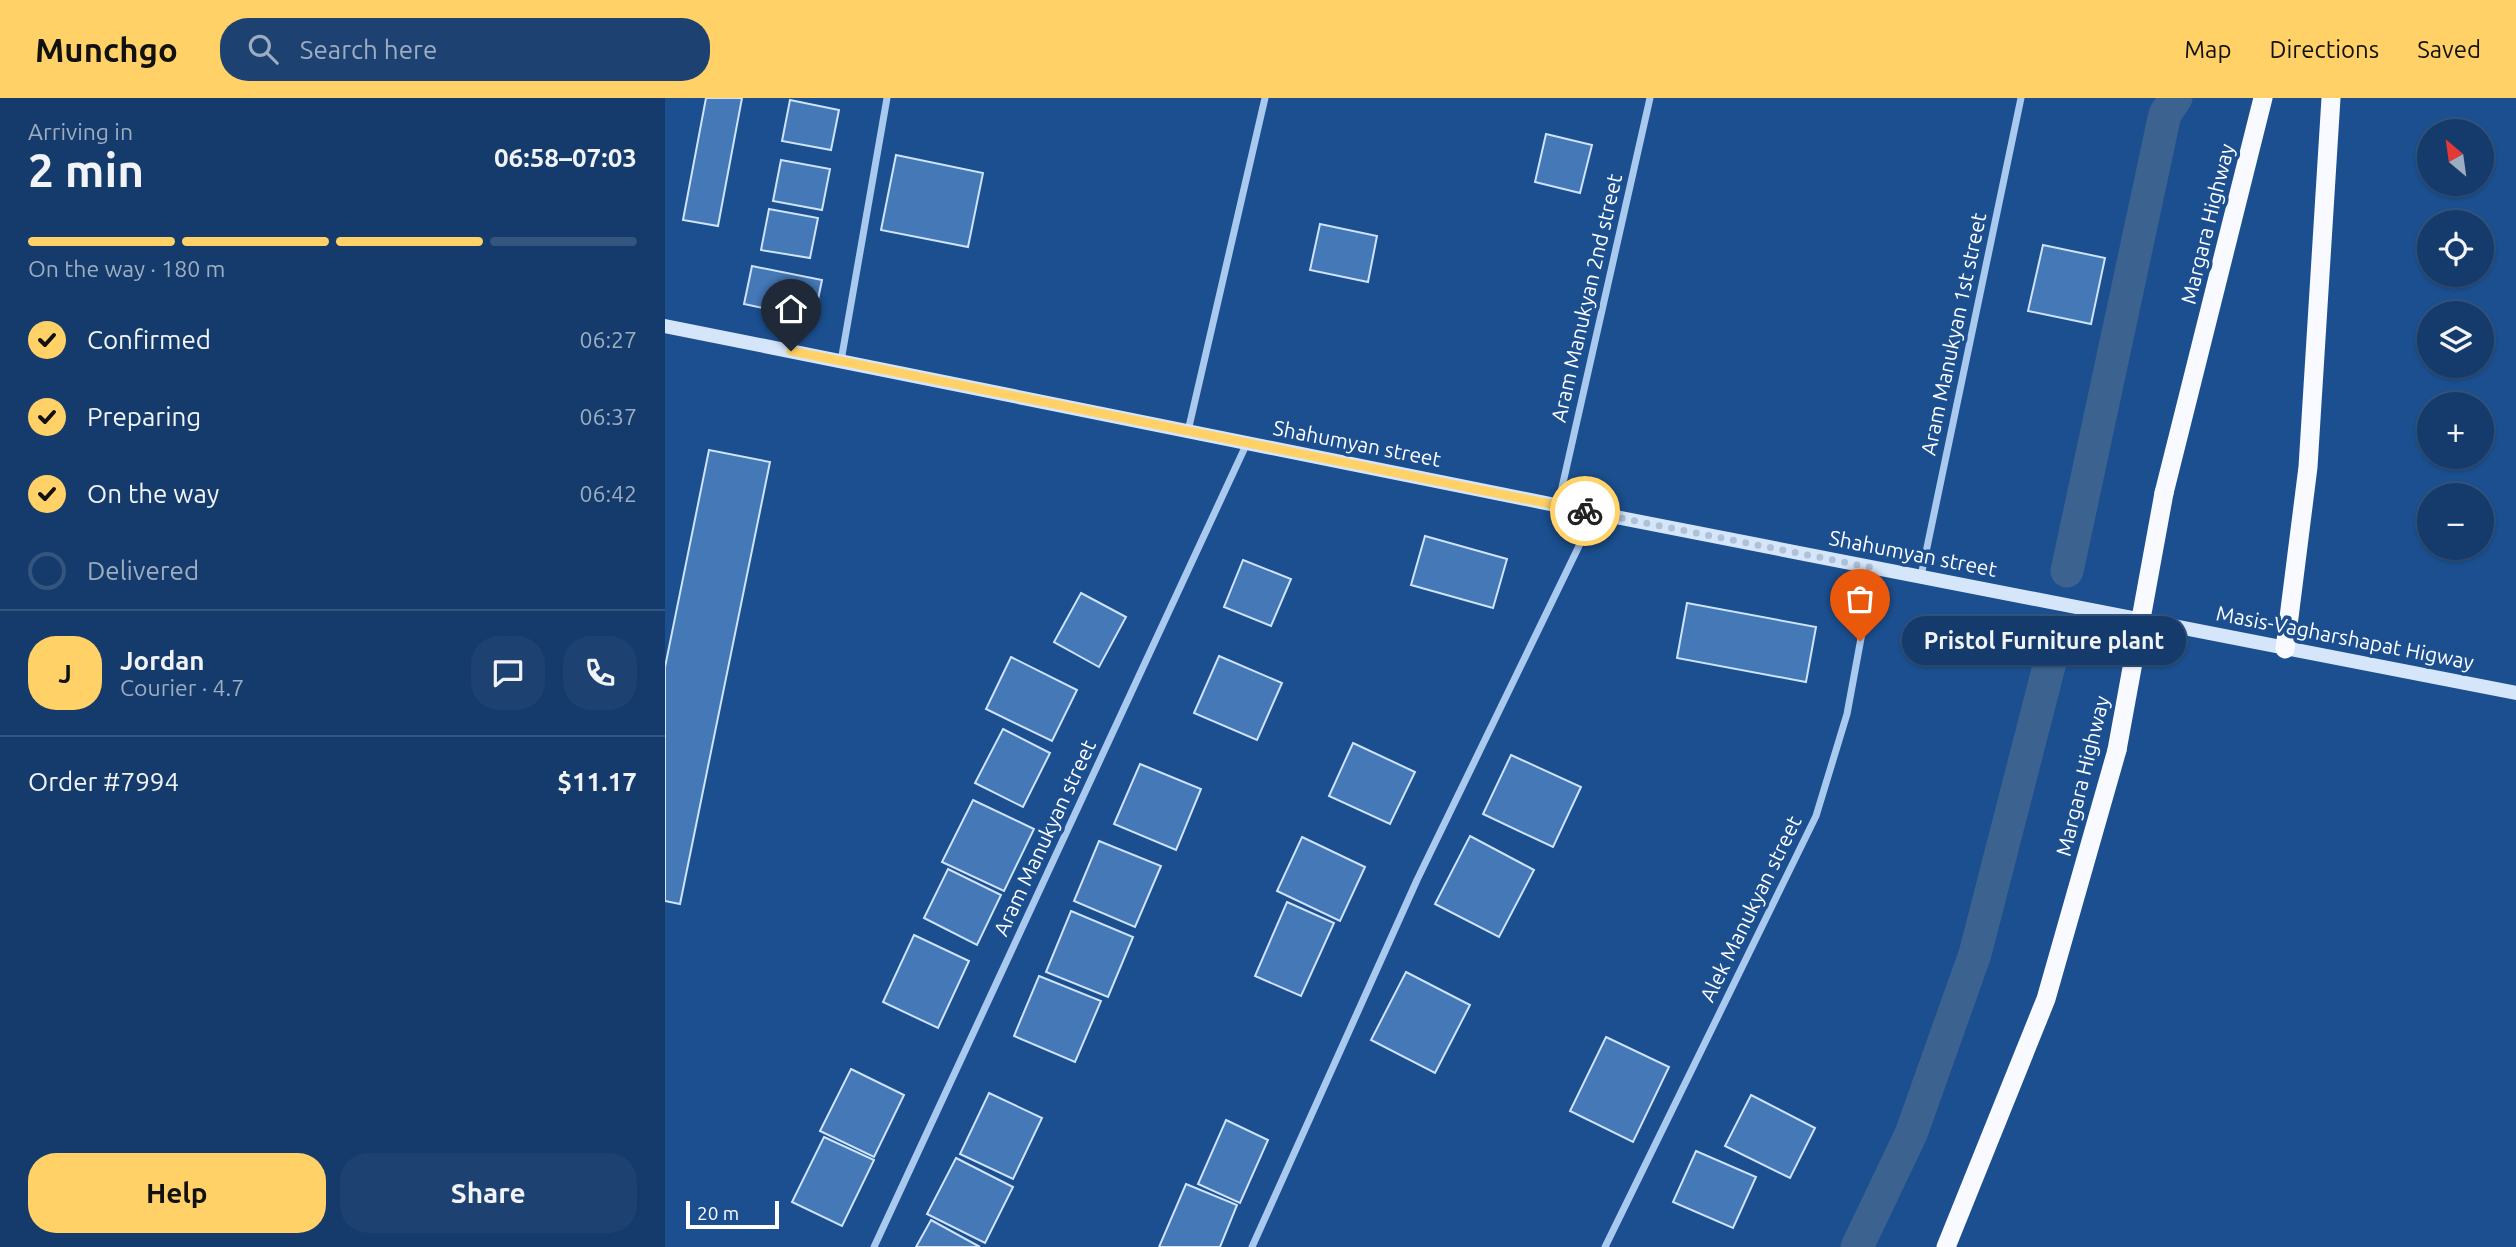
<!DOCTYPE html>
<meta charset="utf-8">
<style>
body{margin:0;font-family:Ubuntu,sans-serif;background:#1d4271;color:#f1f3f6;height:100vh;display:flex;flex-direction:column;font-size:26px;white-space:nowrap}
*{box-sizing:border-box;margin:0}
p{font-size:23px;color:#9dadc1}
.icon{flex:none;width:38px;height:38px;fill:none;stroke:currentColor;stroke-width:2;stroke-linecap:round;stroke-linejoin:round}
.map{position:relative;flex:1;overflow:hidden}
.panel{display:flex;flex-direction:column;background:#143b6b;width:665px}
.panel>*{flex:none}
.needle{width:46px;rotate:331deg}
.controls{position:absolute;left:1752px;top:21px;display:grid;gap:14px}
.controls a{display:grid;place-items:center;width:77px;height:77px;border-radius:50%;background:#143b6b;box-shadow:0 2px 5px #0004,0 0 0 2px #33557e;font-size:35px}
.scale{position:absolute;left:21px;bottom:18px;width:93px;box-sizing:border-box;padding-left:7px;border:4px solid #fff;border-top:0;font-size:19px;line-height:24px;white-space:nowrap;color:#fff;-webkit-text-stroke:5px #1b4f8f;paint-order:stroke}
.pin{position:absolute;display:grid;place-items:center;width:60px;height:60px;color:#fff;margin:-72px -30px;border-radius:50% 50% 50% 0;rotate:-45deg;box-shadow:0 0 7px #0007}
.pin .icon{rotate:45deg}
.courier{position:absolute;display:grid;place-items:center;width:70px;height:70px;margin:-35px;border:5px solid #ffd166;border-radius:50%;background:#fff;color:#222;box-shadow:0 2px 9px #0007}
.bubble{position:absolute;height:49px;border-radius:24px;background:#143b6b;box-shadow:0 2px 5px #0004,0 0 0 2px #33557e;font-size:23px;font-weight:600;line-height:49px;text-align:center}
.summary em{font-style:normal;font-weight:600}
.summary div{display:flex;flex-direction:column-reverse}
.summary{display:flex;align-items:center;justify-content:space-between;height:119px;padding:0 28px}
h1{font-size:46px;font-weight:600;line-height:52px}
.bar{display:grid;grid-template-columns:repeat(4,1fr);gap:10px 7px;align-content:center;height:84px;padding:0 28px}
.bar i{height:9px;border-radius:5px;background:#33557e}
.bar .current{background:#ffd166}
.bar p{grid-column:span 4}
.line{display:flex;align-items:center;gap:18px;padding:0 28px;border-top:2px solid #33557e}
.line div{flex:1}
.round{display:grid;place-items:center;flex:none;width:74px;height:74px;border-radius:28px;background:#1d4271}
ol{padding:0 28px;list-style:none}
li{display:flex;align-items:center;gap:21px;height:77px}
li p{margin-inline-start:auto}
li .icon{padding:7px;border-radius:50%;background:#ffd166;color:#111;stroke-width:4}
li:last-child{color:#9dadc1}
li i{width:38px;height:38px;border:4px solid #33557e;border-radius:50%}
.button{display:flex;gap:14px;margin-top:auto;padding:14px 28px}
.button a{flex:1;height:80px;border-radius:28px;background:#ffd166;color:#111;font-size:28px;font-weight:600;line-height:80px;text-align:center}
.button a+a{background:#1d4271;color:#f1f3f6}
header{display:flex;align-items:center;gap:42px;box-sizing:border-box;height:98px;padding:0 35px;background:#ffd166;color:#111}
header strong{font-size:33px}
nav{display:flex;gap:38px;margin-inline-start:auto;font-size:24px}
.search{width:490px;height:63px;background:#1d4271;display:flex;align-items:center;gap:18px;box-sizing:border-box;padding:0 24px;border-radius:28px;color:#9dadc1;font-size:26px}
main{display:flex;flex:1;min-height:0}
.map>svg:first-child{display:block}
</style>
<header>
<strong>Munchgo</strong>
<div class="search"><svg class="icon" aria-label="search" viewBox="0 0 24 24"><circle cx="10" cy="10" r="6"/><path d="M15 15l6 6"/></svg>Search here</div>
<nav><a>Map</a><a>Directions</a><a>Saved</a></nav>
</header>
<main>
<section class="panel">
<div class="summary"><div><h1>2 min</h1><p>Arriving in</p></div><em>06:58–07:03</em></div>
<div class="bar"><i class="current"></i><i class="current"></i><i class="current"></i><i></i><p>On the way · 180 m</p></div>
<ol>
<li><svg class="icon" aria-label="check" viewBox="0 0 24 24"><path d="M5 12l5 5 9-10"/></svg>Confirmed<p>06:27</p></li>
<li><svg class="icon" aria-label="check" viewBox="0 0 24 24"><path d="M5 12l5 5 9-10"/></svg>Preparing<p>06:37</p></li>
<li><svg class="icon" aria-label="check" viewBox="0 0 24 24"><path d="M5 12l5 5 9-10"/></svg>On the way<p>06:42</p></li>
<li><i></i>Delivered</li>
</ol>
<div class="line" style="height:126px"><b class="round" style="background:#ffd166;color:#111">J</b><div><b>Jordan</b><p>Courier · 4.7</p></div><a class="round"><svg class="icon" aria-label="chat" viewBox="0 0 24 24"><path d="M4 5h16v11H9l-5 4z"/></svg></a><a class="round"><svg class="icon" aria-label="phone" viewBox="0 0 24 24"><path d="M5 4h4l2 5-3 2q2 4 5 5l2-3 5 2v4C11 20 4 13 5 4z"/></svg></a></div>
<div class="line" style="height:91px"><div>Order #7994</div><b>$11.17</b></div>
<div class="button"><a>Help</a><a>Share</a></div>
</section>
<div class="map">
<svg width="1851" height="1149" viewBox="0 0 1851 1149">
<rect width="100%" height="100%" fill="#1b4f8f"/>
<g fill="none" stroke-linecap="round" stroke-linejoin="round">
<!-- canal -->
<g stroke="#3c6290" stroke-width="33">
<path d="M1402 473 1500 16 1511 0"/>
<path d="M1192 1149 1246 1036 1310 856 1392 537"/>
</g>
</g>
<!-- building -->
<g fill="#4478b7" stroke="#cfe3fa" stroke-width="2">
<path d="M41 0H77L53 128 18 122Z"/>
<path d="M125 2 174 12 166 52 117 43Z"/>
<path d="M881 36 927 47 915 95 870 84Z"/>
<path d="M231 57 318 75 303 149 216 132Z"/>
<path d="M116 62 165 71 157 112 108 103Z"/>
<path d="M104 111 153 120 145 160 96 152Z"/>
<path d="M655 126 712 138 703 184 645 172Z"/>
<path d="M1378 147 1440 160 1426 226 1363 213Z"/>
<path d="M87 168 157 182 149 221 79 206Z"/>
<path d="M44 352 105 364 15 806 0 803V569Z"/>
<path d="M760 438 842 461 828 510 746 487Z"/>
<path d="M578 462 626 481 606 528 559 509Z"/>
<path d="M416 495 461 519 434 569 389 544Z"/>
<path d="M1022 505 1151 529 1141 584 1012 560Z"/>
<path d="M554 558 617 585 592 642 529 615Z"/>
<path d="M346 559 412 592 387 643 321 611Z"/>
<path d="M338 631 385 655 358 709 310 685Z"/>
<path d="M688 645 750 674 725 726 664 698Z"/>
<path d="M846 657 916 689 888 749 818 716Z"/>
<path d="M475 666 536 691 511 752 449 726Z"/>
<path d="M308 702 369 731 339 793 277 764Z"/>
<path d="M805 738 869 772 834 839 770 806Z"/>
<path d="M637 739 700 769 675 823 612 793Z"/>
<path d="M434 743 496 768 470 829 409 803Z"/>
<path d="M283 771 336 797 312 847 259 820Z"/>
<path d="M622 804 669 825 636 898 590 878Z"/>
<path d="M406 813 468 839 443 899 381 874Z"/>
<path d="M249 837 304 863 273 930 218 904Z"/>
<path d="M741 874 805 907 770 975 706 942Z"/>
<path d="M374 878 436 903 410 964 349 938Z"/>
<path d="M941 939 1004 969 968 1044 905 1013Z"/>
<path d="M186 971 239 997 209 1059 155 1033Z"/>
<path d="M324 995 377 1020 348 1081 295 1056Z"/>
<path d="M1086 997 1150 1030 1125 1080 1060 1048Z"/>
<path d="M561 1022 603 1042 575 1105 533 1086Z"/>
<path d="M159 1039 209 1062 177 1128 127 1104Z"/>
<path d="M1031 1053 1091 1079 1068 1130 1008 1104Z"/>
<path d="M291 1060 348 1089 320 1145 262 1116Z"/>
<path d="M521 1086 572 1107 555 1149H494Z"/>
<path d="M266 1122 315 1149H251Z"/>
</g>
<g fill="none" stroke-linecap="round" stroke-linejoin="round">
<!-- minor -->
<g stroke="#a9c9ee" stroke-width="7">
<path d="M176 263 222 0"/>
<path d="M523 333 600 0"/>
<path d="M893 407 985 0"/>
<path d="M1256 478 1356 0"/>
<path d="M209 1149 582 345"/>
<path d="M587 1149 752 782 930 415"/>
<path d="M940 1149 1151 718 1182 616 1209 470"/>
</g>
<!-- secondary -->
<path stroke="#d6e6fa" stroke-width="14" d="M0 228 930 415 1851 595"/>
<!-- trunk -->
<g stroke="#f8faff" stroke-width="19">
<path d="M1499 395 1598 0"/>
<path d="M1620 551 1643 369 1666 0"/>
<path d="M1281 1149 1381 901 1452 652"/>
</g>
<!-- trunk-bridge -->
<path stroke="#f8faff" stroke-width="19" d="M1452 652 1499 395"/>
</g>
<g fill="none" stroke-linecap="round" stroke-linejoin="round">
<!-- done -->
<path stroke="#afc1d8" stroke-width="7" stroke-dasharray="0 12.6" d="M920 413 1209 470 1195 543"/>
<!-- route -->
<path stroke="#ffd166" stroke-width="9" d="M126 253 920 413"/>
</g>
<g text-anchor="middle" stroke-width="7" stroke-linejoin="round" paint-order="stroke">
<!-- street labels -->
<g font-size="21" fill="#fff" stroke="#1b4f8f">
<text transform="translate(1543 126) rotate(-76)" y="7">Margara Highway</text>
<text transform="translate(922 200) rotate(-77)" y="7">Aram Manukyan 2nd street</text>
<text transform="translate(1289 236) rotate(-78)" y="7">Aram Manukyan 1st street</text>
<text transform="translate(692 346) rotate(11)" y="7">Shahumyan street</text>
<text transform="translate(1248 456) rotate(11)" y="7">Shahumyan street</text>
<text transform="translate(1680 540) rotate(11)" y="7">Masis-Vagharshapat Higway</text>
<text transform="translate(1418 678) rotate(-76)" y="7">Margara Highway</text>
<text transform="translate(380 740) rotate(-65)" y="7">Aram Manukyan street</text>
<text transform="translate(1086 811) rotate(-64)" y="7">Alek Manukyan street</text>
</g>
</g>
</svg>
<div class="controls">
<a><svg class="needle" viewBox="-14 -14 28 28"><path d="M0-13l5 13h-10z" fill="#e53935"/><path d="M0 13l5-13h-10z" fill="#9dadc1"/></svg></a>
<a><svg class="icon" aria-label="locate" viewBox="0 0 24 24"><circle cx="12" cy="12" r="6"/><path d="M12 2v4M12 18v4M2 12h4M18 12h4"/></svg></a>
<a><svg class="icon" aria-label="layers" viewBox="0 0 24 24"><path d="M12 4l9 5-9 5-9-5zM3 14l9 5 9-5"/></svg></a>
<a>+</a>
<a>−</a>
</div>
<div class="scale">20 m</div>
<div class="pin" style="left:1195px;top:543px;background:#ea580c"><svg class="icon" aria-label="bag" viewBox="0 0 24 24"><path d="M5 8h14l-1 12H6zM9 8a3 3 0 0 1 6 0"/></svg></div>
<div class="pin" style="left:126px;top:253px;background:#1f2937"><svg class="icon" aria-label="home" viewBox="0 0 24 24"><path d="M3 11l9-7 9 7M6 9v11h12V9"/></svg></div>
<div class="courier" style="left:920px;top:413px"><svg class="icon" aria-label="bike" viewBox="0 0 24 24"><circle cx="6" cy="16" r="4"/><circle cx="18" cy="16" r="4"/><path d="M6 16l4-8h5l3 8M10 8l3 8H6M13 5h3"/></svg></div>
<div class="bubble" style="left:1237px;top:518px;width:284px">Pristol Furniture plant</div>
</div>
</main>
